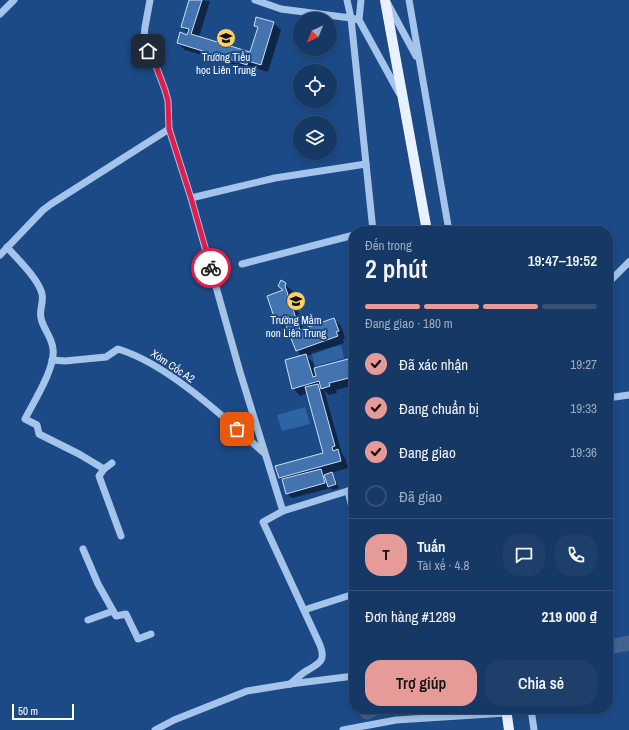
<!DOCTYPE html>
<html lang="vi">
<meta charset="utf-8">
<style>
body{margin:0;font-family:"Archivo Narrow",sans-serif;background:#1e3f6a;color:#f1f3f6;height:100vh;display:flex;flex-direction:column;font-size:15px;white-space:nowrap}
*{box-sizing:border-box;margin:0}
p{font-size:13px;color:#9dacbf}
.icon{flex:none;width:22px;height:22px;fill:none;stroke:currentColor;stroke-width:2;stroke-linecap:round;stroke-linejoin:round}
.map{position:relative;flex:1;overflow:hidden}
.details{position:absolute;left:349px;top:226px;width:264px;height:488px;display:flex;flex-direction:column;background:#153864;border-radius:16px;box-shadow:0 2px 6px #0003,0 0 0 1px #345278}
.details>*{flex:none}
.needle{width:26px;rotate:223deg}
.fabs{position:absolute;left:293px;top:12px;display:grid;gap:8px}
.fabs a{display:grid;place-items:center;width:44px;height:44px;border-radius:50%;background:#153864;box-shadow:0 2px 6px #0003,0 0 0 1px #345278;font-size:20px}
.scale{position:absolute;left:12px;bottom:10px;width:62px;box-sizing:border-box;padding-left:4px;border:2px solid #fff;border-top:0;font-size:11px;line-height:14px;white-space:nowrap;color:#fff;-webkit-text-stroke:3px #1c4a86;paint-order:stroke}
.pin{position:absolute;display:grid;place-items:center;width:34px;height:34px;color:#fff;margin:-17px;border-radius:8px;box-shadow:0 2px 6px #0006}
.courier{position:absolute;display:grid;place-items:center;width:40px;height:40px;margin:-20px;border:3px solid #e11d48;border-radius:50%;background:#fff;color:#222;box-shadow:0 1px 5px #0007}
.headline em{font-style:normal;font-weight:600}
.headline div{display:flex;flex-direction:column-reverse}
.headline{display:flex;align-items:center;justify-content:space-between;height:68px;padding:0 16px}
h1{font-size:26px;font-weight:600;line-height:30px}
.bar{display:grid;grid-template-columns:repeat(4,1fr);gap:6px 4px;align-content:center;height:48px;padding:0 16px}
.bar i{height:5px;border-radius:3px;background:#345278}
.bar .selected{background:#e69b98}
.bar p{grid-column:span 4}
.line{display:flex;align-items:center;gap:10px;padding:0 16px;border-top:1px solid #345278}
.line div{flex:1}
.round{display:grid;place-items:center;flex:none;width:42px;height:42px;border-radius:16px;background:#1e3f6a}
ol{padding:0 16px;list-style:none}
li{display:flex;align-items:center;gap:12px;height:44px}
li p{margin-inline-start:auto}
li .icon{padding:4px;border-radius:50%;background:#e69b98;color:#111;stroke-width:4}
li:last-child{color:#9dacbf}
li i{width:22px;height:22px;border:2px solid #345278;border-radius:50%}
.primary-button{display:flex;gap:8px;margin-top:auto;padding:8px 16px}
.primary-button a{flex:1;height:46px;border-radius:16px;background:#e69b98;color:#111;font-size:16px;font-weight:600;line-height:46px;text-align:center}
.primary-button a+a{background:#1e3f6a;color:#f1f3f6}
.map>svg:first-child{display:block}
</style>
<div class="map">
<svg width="629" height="730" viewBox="0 0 629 730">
<rect width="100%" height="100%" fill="#1c4a86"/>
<!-- pitch -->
<g fill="#2f64a4">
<path d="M341 345 344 358 315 366 311 352Z"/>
<path d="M305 407 310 424 282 431 277 415Z"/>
</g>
<!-- shadow -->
<g fill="#0007">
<path d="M190 0 210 1 199 37 251 53 258 29 255 25 274 23 281 30 268 72 255 68 254 71 185 50 178 43 189 34 182 27Z"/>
<path d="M281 282 293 291 292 294 304 329 334 319 341 326 345 338 343 339 344 343 307 356 313 363 315 369 348 360 354 366V385L336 390 337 393 329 395 324 390 342 454 345 458 348 468 331 473 335 477 339 488 332 490 331 488 292 498 287 493 284 482 280 477 324 454 307 393 300 396 293 388 302 356 297 350 288 328 284 329 277 322 284 291 279 286Z"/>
</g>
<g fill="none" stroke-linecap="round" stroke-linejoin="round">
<!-- river -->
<g stroke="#416390" stroke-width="15">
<path d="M608 647 629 643"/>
<path d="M367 712 373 709"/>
</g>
</g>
<!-- building -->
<g fill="#4474af" stroke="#c9def8">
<path d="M189 0H202L191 34 250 52 258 27 254 26 256 17 274 22 261 65 248 61 247 65 177 43 180 32 187 35 189 29 181 27Z"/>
<path d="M281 280 286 283 285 286 300 330 334 318 339 331 336 332 338 336 296 351 285 323 293 320 292 317 276 323 267 296 283 290 278 286Z"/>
<path d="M306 354 313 377 316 376 314 368 348 359 353 377 329 383 330 386 321 389 319 381 292 389 285 360Z"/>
<path d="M318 384 335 446 332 447 333 451 338 449 341 461 279 478 275 466 323 453 305 387Z"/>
<path d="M321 469 325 483 286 494 282 479Z"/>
<path d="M332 472 336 484 328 487 324 475Z"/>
</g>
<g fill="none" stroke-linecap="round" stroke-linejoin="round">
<!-- minor -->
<g stroke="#a4c4eb" stroke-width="7">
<path d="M150 0 145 27 144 37 148 51 156 66 165 90 168 101 169 129 191 198 240 372 281 505 283 511 354 489"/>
<path d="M255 0 281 9 351 18 347 0"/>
<path d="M361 0 359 20 351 18 373 231"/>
<path d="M409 0 449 231"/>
<path d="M388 4 416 56"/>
<path d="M0 14 14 0"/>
<path d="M359 20 399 93"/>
<path d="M191 198 275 178 366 164"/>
<path d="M7 247C17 259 39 279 42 294 44 302 39 309 41 318 43 329 52 337 53 349 56 367 33 403 25 419L37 425 39 434 79 454 104 469 99 476 121 536"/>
<path d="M0 255 43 210 51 204 169 129"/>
<path d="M242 264 354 235"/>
<path d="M608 283 629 262"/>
<path d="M52 360 65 361 106 357 118 349C168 364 225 418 264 453"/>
<path d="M608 398 629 395"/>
<path d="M104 469 112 463"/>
<path d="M348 491 354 516"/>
<path d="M283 511 263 522 320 645C326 660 320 663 308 670 302 673 296 679 290 684"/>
<path d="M83 549 98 584 116 616 126 614 138 639 151 634"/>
<path d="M304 610 354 594"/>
<path d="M88 620 113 611"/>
<path d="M531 709 534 730"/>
<path d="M155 730 174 720 247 691 290 684 354 676"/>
<path d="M343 730 396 720 506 713"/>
</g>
<!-- major -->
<g stroke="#e9f1ff" stroke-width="10">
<path d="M385 0 427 231"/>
<path d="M506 709 509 730"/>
</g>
</g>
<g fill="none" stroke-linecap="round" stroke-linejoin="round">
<!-- done -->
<path stroke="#b0c0d5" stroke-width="4" stroke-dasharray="0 7.2" d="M211 268 264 453 237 429"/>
<!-- route -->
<path stroke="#e11d48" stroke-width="5" d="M148 51 156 66 165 90 168 101 169 129 191 198 211 268"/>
</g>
<!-- icons -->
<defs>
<symbol id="school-disc" viewBox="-11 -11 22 22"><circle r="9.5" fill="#fcd061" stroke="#1c4a86"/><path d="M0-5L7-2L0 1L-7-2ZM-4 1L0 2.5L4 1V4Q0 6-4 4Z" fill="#111"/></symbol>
</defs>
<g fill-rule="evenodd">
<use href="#school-disc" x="215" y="27" width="22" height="22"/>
<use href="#school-disc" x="285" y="290" width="22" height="22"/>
</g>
<g text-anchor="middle" stroke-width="4" stroke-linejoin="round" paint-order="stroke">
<!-- poi labels -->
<g font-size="11" fill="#fff" stroke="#1c4a86">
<text x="226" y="61">Trường Tiểu<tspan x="226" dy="13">học Liên Trung</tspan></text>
<text x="296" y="324">Trường Mầm<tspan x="296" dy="13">non Liên Trung</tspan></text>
</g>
<!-- street labels -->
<g font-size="11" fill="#fff" stroke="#1c4a86">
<text transform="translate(173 366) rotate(34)" y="4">Xóm Cốc A2</text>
</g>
</g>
</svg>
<div class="fabs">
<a><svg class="needle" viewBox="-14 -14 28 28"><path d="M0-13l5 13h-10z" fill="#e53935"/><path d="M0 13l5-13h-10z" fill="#9dacbf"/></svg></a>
<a><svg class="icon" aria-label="locate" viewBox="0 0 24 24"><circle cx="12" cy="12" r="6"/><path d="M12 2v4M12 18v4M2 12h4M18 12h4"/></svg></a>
<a><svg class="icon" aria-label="layers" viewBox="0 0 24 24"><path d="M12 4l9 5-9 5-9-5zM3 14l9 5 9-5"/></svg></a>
</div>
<div class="scale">50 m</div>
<div class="pin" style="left:237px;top:429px;background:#ea580c"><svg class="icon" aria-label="bag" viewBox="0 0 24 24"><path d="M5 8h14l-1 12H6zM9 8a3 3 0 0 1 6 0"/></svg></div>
<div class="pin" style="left:148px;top:51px;background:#1f2937"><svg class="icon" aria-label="home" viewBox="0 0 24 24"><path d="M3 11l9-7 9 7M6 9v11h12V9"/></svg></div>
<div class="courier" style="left:211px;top:268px"><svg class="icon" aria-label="bike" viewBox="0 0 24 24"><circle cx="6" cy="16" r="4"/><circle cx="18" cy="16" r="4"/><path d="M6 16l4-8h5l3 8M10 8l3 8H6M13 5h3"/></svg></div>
<section class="details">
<div class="headline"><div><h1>2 phút</h1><p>Đến trong</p></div><em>19:47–19:52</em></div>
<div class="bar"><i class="selected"></i><i class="selected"></i><i class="selected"></i><i></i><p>Đang giao · 180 m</p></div>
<ol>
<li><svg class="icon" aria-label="check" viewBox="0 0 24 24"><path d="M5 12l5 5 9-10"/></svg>Đã xác nhận<p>19:27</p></li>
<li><svg class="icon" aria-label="check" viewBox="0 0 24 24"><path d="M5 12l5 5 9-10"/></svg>Đang chuẩn bị<p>19:33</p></li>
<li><svg class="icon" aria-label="check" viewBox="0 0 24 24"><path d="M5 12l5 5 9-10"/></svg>Đang giao<p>19:36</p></li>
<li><i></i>Đã giao</li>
</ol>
<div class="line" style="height:72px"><b class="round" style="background:#e69b98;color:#111">T</b><div><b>Tuấn</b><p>Tài xế · 4.8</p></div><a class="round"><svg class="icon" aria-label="chat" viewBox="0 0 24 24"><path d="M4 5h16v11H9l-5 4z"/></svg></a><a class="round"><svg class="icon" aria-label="phone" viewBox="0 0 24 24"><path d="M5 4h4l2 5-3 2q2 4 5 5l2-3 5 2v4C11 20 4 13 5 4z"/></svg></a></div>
<div class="line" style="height:52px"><div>Đơn hàng #1289</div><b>219 000 ₫</b></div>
<div class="primary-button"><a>Trợ giúp</a><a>Chia sẻ</a></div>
</section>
</div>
